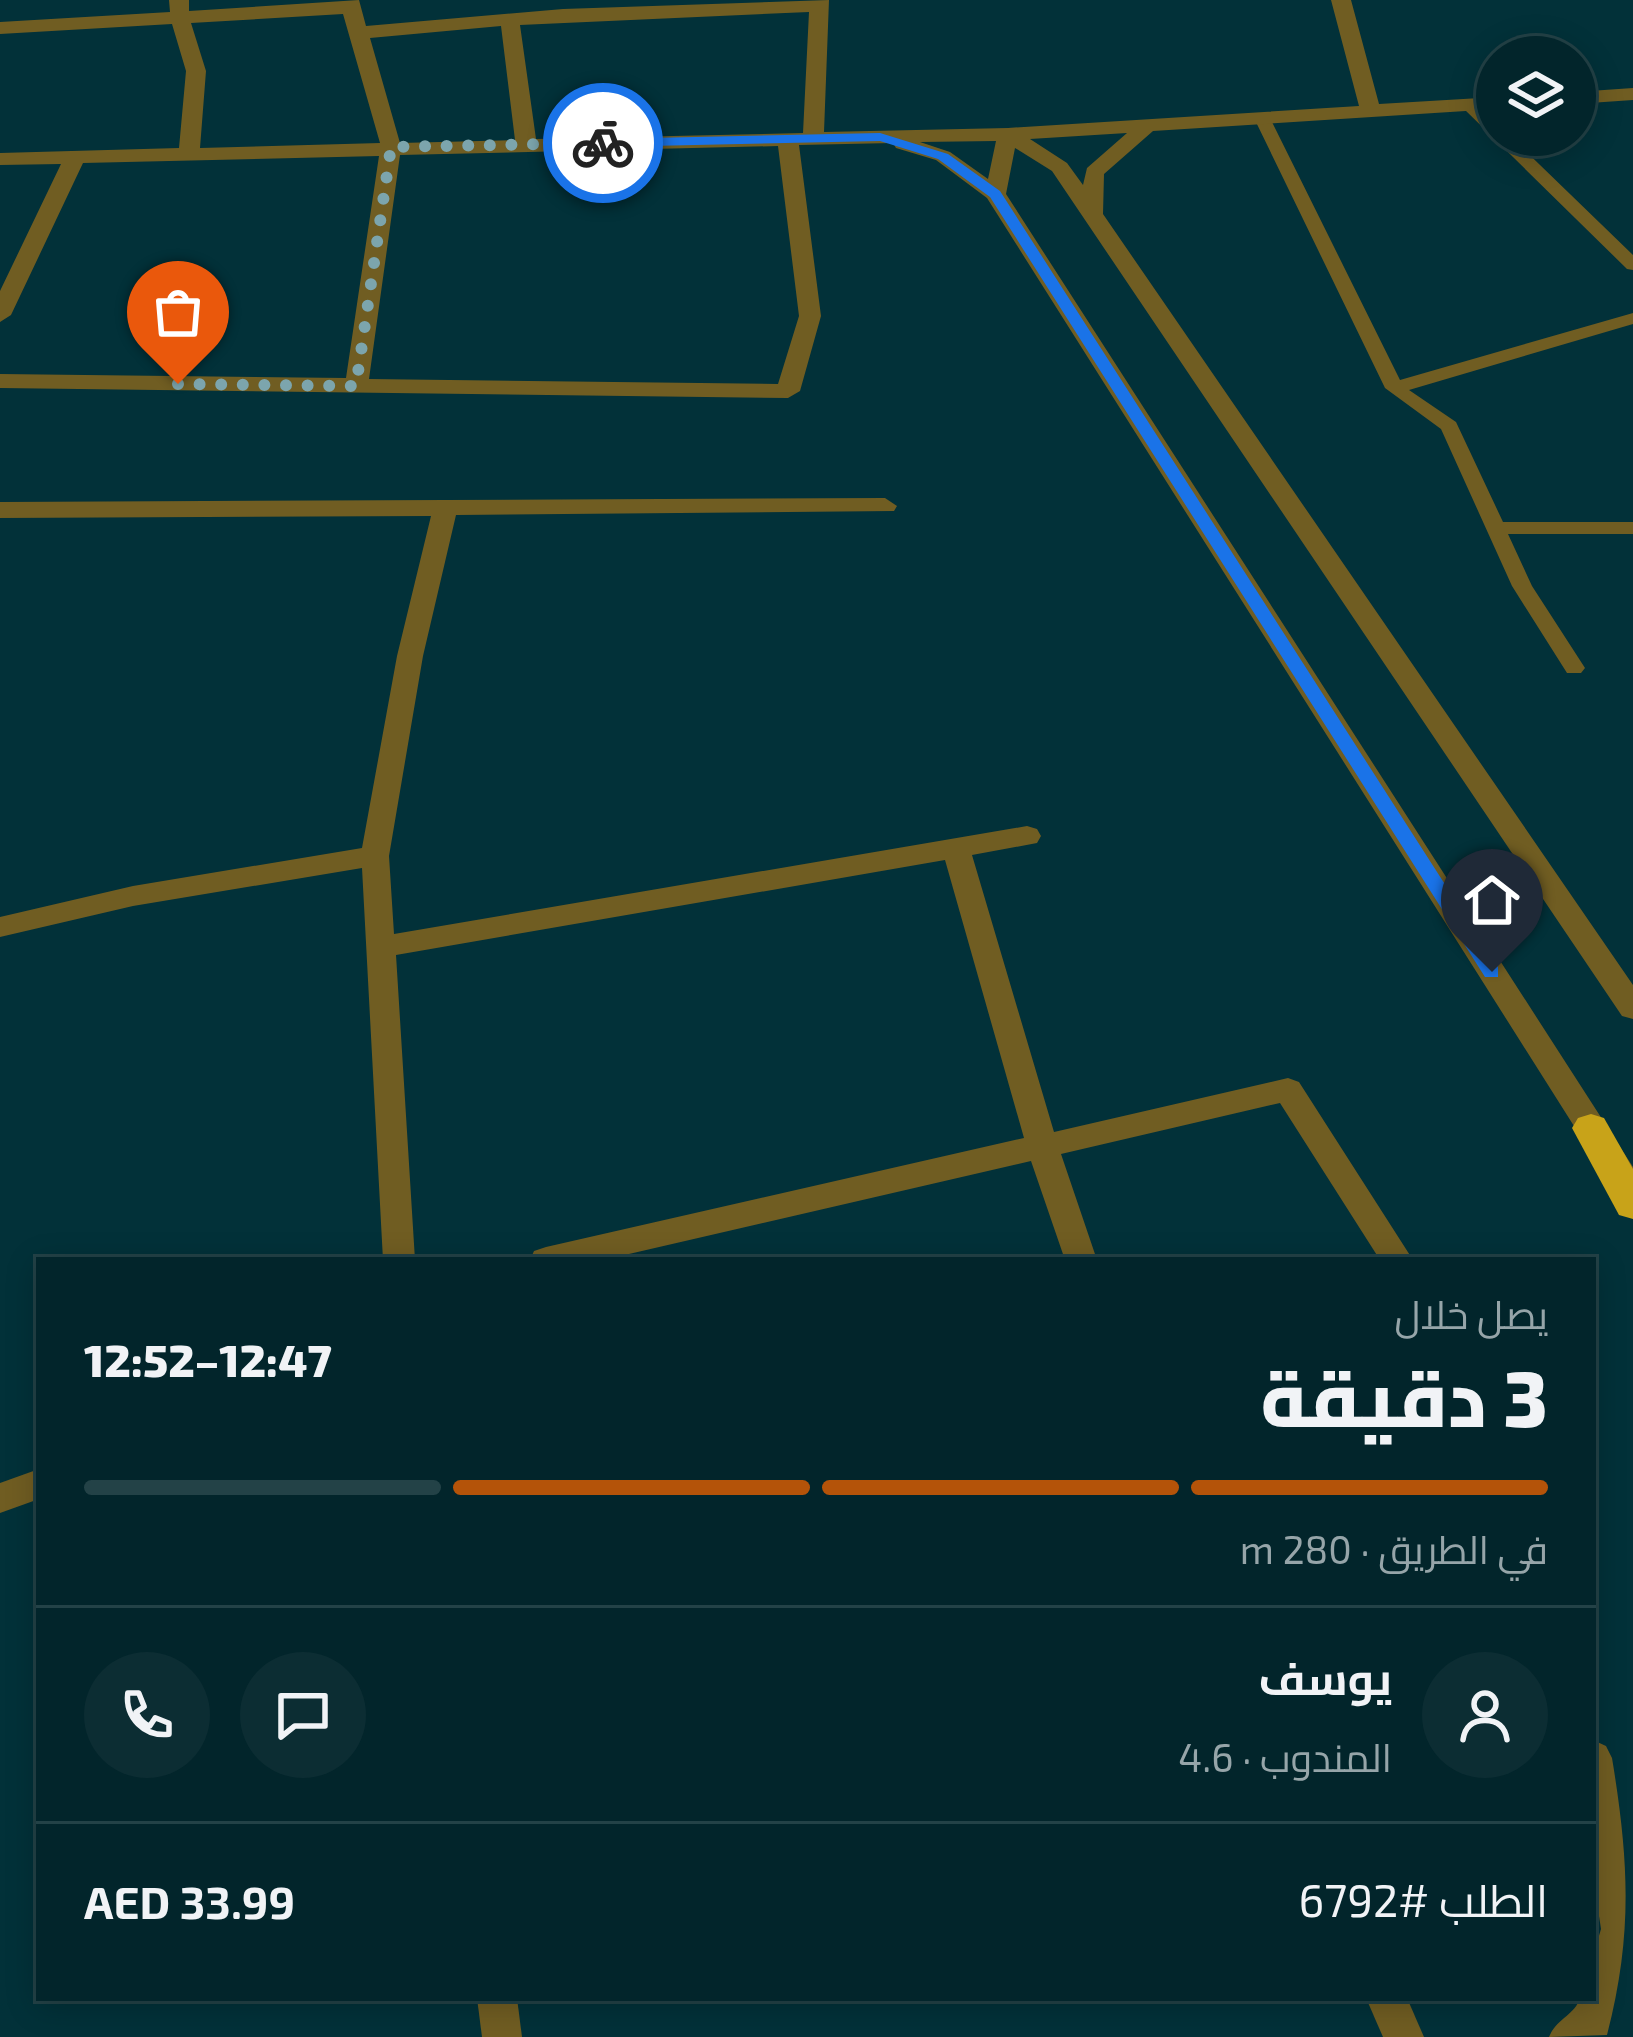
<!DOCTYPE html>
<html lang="ar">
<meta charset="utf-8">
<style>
body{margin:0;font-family:"Exo 2",Cairo,sans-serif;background:#0c2d33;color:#f1f3f6;direction:rtl;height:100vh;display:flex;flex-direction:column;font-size:45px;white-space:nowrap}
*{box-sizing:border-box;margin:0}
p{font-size:39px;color:#96a5a9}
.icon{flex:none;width:66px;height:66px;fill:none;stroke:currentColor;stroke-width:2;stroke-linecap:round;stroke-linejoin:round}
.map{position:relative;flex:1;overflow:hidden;direction:ltr}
.panel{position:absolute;left:36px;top:1257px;width:1560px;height:744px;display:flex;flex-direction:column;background:#02252b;border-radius:0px;box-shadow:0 6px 30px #0003,0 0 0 3px #234247;direction:rtl}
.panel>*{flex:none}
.buttons{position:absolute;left:1476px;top:36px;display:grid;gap:24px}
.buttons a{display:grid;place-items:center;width:120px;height:120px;border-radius:50%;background:#02252b;box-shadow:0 6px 30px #0003,0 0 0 3px #234247;font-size:60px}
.pin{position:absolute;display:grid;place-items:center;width:102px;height:102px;color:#fff;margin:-123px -51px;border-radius:50% 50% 50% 0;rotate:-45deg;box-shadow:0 0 12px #0007}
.pin .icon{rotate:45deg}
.courier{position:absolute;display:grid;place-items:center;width:120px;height:120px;margin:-60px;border:9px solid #1a73e8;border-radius:50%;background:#fff;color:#222;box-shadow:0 3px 15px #0007}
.headline em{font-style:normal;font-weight:800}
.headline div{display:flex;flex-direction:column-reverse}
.headline{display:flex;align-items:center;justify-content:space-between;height:204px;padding:0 48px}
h1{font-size:78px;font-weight:800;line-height:90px}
.bar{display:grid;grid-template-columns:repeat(4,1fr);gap:18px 12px;align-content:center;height:144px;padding:0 48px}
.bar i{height:15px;border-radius:9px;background:#234247}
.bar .active{background:#b45309}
.bar p{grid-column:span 4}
.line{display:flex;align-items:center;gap:30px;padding:0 48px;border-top:3px solid #234247}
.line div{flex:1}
.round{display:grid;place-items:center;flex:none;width:126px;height:126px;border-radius:63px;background:#0c2d33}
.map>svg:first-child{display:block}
</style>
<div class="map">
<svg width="1633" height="2037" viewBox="0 0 1633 2037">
<rect width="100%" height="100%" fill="#023139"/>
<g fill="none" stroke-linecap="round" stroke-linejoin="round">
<!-- lane -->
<g fill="#705d22" fill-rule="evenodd">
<path d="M1463 102H1475L1497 124V135H1509L1633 255V270L1627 269 1463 108Z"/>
<path d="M1262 113 1270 118 1400 380 1633 313V324L1409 390 1456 422 1503 522H1633V534H1508L1532 586 1585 668 1581 673H1567L1512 586 1441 429 1385 388 1254 118Z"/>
</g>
<!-- street -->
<g fill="#705d22" fill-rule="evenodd">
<path d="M169 0H189V11L359 0 366 26 563 9 829 0 824 132 1008 128 1359 106 1331 0H1351L1379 104 1497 97V109L1153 131 1104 174 1103 214 1633 985V1019L1622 1016 1052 171 1015 148 1006 194 1633 1167V1206L1622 1202 987 198 936 160 896 148 893 143 799 145 821 316 800 391 788 398 0 388V374L346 378 379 156 83 163 11 315 0 322V291L61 164 0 165V153L179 148 186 71 172 24 0 34V22L170 12ZM809 12 803 133 536 139 520 25ZM343 14 380 143 200 148 206 71 191 23ZM501 26 515 140 400 143 370 38ZM1127 133 1087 168 1083 185 1067 163 1030 139ZM996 141 988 179 950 152 920 142ZM778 146 799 316 778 384 369 379 400 155Z"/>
<path d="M1633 88V100L1575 104V92Z"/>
<path d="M885 498 897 506 894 511 456 515 423 656 389 856 394 934 1027 826 1037 829 1041 836 1037 843 972 855 1054 1132 1288 1078 1299 1082 1413 1260H1380L1280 1103 1061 1154 1097 1260H1065L1031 1161 603 1260H530L534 1251 546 1247 1024 1138 945 860 396 955 415 1260H383L362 868 133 906 0 937V917L133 886 362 848 397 656 431 516 0 518V502Z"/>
<path d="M39 1469V1499L0 1513V1483Z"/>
<path d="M1593 1740 1606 1746 1612 1758C1629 1861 1633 1935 1607 2035L1549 2037C1556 2019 1575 2015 1580 1998H1593V1956L1601 1929 1593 1877Z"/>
<path d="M477 1998H517L522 2037H482Z"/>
<path d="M1366 1998H1407L1424 2037H1383Z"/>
</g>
<!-- highway -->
<path fill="#c8a319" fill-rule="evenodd" d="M1591 1114 1604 1118 1633 1169V1219L1619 1215 1572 1128 1578 1118Z"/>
</g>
<!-- route -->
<path fill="#1a73e8" d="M880 133 948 154 1000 191 1498 967V977H1485L990 197 938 159 880 141 603 147 596 143 603 139Z"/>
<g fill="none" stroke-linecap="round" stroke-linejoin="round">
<!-- done -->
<path stroke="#7ca5ad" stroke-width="12" stroke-dasharray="0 21.6" d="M178 384 356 386 391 147 603 143"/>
</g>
</svg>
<div class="buttons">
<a><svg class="icon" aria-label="layers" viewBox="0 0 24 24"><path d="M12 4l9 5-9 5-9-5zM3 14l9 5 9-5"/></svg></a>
</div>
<div class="pin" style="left:178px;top:384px;background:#ea580c"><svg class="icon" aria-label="bag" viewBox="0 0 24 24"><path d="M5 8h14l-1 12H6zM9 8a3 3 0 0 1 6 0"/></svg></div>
<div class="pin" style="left:1492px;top:972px;background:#1f2937"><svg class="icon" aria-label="home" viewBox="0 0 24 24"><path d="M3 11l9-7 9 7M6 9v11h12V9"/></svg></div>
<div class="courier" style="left:603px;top:143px"><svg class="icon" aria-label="bike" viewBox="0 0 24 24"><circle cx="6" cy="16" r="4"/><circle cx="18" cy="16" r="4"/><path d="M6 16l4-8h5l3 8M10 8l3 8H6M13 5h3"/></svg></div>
<section class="panel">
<div class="headline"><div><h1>3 دقيقة</h1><p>يصل خلال</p></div><em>12:47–12:52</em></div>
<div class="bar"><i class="active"></i><i class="active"></i><i class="active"></i><i></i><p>في الطريق · 280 m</p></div>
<div class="line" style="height:216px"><a class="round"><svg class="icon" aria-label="person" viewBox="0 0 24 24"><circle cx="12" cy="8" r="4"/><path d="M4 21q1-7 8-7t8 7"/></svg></a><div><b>يوسف</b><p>المندوب · 4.6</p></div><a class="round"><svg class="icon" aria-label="chat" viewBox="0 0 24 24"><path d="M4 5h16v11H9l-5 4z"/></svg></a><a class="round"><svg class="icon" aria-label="phone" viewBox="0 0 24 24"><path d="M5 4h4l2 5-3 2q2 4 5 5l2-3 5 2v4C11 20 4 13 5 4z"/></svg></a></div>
<div class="line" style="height:156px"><div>الطلب #6792</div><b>AED 33.99</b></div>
</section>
</div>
